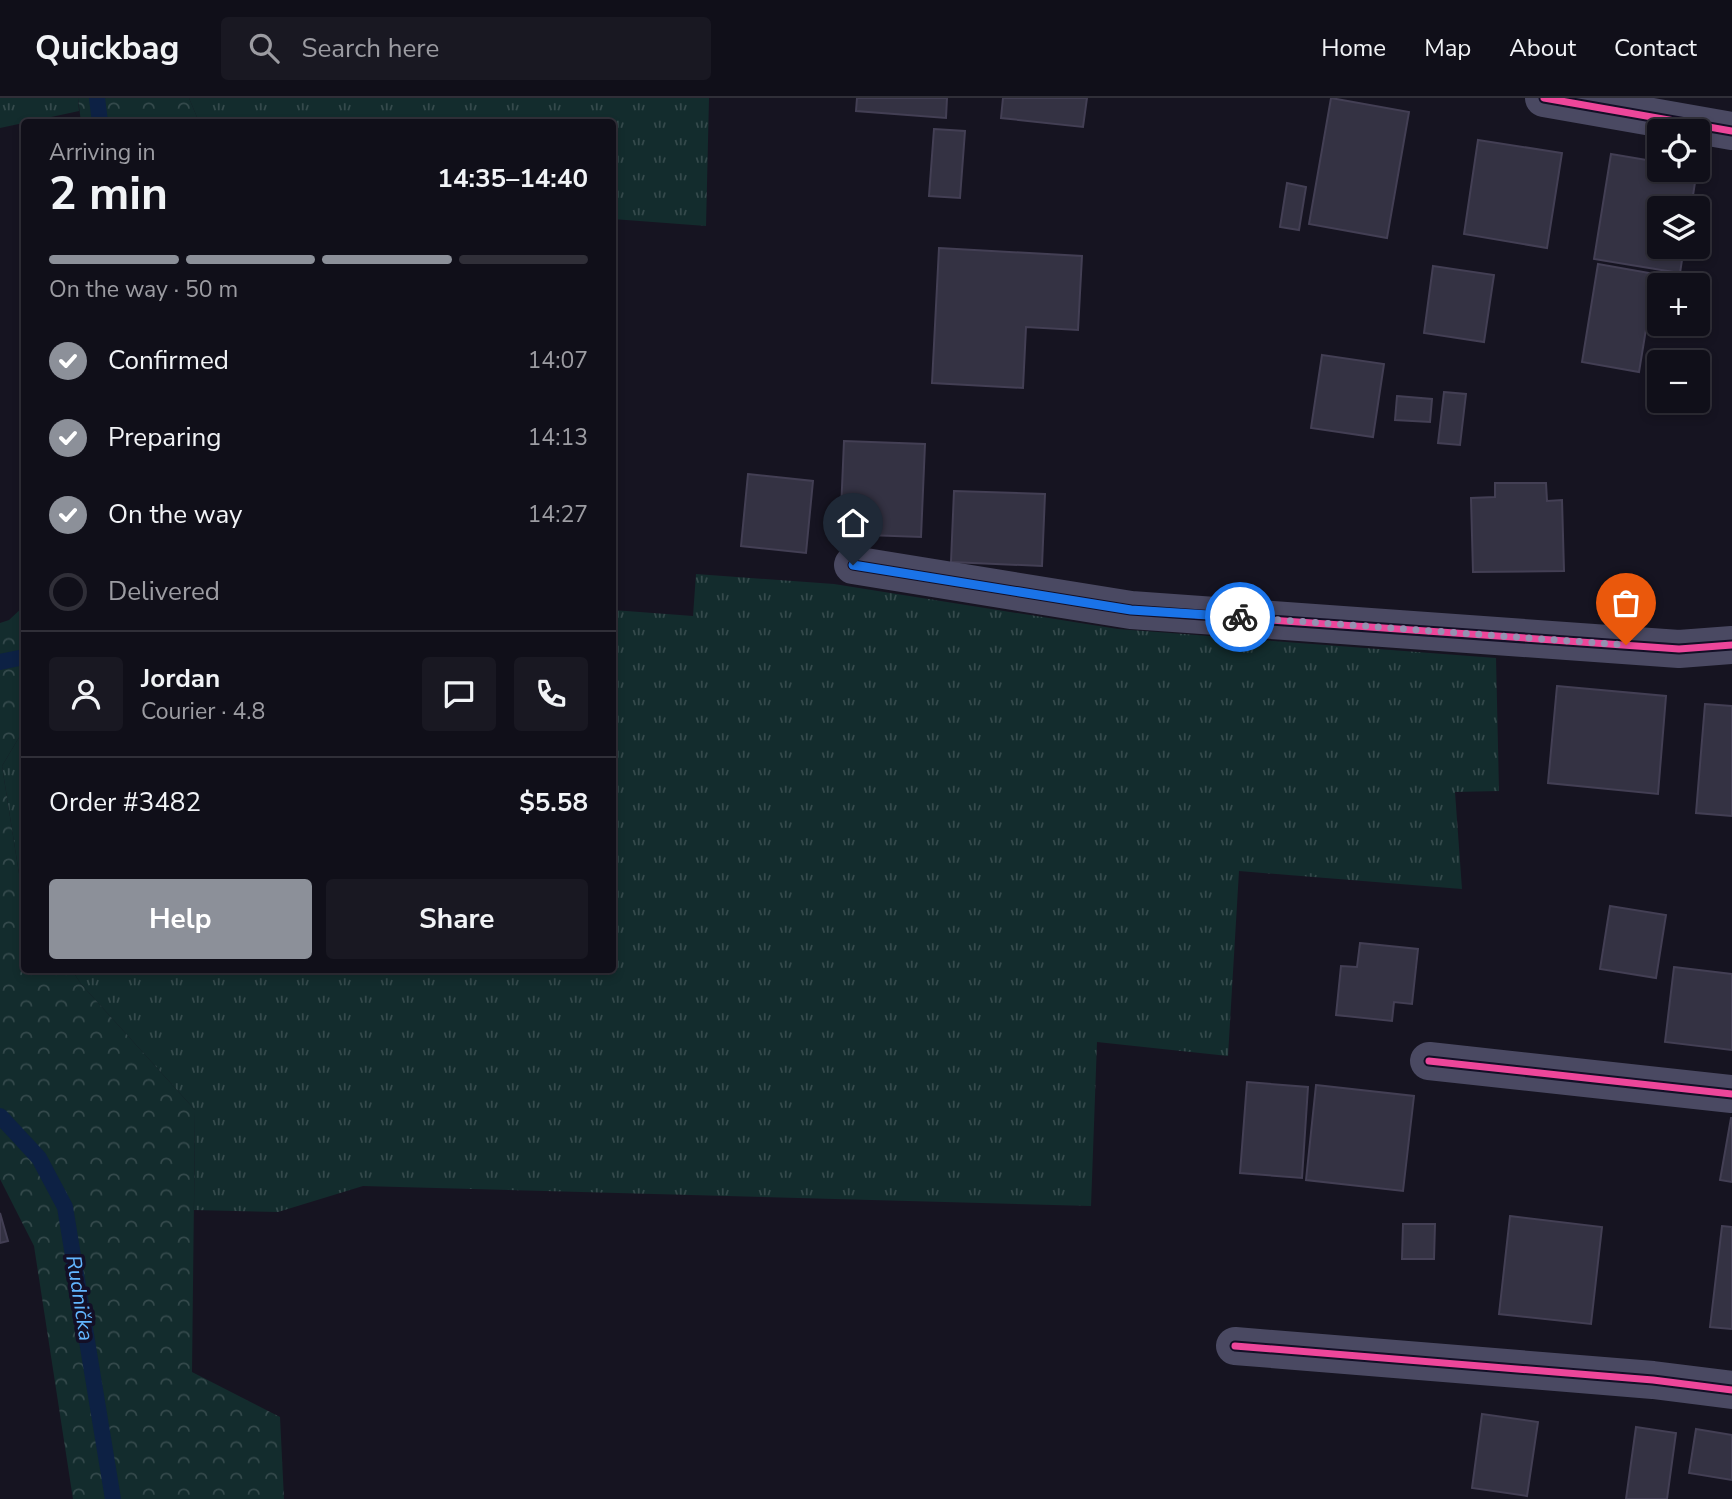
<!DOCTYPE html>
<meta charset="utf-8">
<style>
body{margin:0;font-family:"Nunito Sans",sans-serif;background:#191822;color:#f1f3f6;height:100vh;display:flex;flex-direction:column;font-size:26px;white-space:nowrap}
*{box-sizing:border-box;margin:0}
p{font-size:23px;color:#9c9ca2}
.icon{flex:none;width:38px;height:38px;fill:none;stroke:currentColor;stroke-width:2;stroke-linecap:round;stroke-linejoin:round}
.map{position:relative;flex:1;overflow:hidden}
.details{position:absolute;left:21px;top:21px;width:595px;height:854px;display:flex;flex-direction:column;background:#100f19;border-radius:7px;box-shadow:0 4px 10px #0003,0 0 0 2px #302f38}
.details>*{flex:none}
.controls{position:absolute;left:1647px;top:21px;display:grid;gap:14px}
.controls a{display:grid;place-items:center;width:63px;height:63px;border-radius:7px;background:#100f19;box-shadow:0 4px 10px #0003,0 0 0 2px #302f38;font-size:35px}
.pin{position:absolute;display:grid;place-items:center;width:60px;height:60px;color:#fff;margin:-72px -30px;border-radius:50% 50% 50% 0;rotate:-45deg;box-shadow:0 0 7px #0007}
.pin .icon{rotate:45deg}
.courier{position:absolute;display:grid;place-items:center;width:70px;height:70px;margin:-35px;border:5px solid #1a73e8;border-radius:50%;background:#fff;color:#222;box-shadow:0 2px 9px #0007}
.overview em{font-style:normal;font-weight:700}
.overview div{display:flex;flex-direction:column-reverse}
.overview{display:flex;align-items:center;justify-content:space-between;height:119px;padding:0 28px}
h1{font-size:46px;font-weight:700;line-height:52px}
.bar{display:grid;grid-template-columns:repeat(4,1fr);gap:10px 7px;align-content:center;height:84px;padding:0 28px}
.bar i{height:9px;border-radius:5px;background:#302f38}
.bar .current{background:#8c9099}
.bar p{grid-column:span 4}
.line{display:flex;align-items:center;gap:18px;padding:0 28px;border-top:2px solid #302f38}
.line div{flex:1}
.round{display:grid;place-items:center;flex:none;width:74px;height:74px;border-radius:7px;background:#191822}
ol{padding:0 28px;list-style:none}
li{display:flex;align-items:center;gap:21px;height:77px}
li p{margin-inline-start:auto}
li .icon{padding:7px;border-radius:50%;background:#8c9099;color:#fff;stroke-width:4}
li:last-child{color:#9c9ca2}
li i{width:38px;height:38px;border:4px solid #302f38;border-radius:50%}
.cta{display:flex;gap:14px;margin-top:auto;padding:14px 28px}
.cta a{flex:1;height:80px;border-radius:7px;background:#8c9099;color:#fff;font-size:28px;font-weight:700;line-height:80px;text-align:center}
.cta a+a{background:#191822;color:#f1f3f6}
header{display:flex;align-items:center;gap:42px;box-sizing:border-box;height:98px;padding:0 35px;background:#100f19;border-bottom:2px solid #302f38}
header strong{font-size:33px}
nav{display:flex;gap:38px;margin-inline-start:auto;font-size:24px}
.search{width:490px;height:63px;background:#191822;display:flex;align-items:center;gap:18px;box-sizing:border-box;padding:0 24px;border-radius:7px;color:#9c9ca2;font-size:26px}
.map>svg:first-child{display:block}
</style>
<header>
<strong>Quickbag</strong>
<div class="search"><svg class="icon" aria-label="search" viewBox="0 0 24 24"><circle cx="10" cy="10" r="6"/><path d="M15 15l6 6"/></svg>Search here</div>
<nav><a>Home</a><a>Map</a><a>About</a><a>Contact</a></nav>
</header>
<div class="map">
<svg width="1732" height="1401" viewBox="0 0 1732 1401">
<defs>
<pattern id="grass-tufts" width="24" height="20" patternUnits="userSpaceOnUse" patternTransform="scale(1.75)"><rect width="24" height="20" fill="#132c2d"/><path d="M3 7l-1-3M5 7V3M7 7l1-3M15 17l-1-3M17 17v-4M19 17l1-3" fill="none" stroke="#354a4c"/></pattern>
<pattern id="forest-crowns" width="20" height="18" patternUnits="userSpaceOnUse" patternTransform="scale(1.75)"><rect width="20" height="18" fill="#132c2d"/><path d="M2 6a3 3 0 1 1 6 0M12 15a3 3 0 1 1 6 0" fill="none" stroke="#354a4c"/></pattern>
</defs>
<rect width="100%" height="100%" fill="#161421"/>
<!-- grass -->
<g fill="url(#grass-tufts)">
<path d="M0 0H78L79 13 0 30Z"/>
<path d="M189 0H709L706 128 613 121 612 24H199Z"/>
<path d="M696 476 834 486 1118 531 1496 560 1499 693 1455 694 1462 791 1239 773 1228 958 1097 944 1091 1108 363 1088 278 1114 194 1112 195 1012 81 886 72 872H612L613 512 693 518Z"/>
<path d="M24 631V789L20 782 2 668Z"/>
</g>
<!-- forest -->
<g fill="url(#forest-crowns)">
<path d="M78 0H189L199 24H81Z"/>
<path d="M24 508V631L2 668 20 782 24 789V872H72L81 886 195 1012 192 1274 280 1319 284 1401H73L34 1148 0 1081V525L9 522Z"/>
</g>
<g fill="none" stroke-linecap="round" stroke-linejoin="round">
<!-- stream -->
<g stroke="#0d2144" stroke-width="16">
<path d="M97 0 100 24"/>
<path d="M0 564 24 559"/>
<path d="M0 1018 39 1060 65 1109 113 1401"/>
</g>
</g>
<!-- building -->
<g fill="#343243" stroke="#433f54" stroke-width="2">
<path d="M857 0H947L946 20 856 13Z"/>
<path d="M1003 0H1087L1083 29 1001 20Z"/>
<path d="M1331 0 1409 14 1387 140 1309 126Z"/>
<path d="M934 31 965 33 960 100 929 98Z"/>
<path d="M1478 42 1562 55 1547 150 1464 136Z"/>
<path d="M1611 56 1659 64V72H1697L1691 110H1659V149H1684L1680 175 1594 161Z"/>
<path d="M1287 85 1306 89 1299 132 1280 129Z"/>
<path d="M939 150 1082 158 1078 232 1026 229 1023 290 932 285Z"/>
<path d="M1598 166 1655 176 1639 274 1582 264Z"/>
<path d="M1433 168 1494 177 1484 244 1424 235Z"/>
<path d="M1322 257 1384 266 1373 339 1311 330Z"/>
<path d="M1444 294 1466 296 1460 347 1438 345Z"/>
<path d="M1397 298 1432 301 1430 324 1395 322Z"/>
<path d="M844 343 925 346 921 439 840 436Z"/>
<path d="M748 376 813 383 806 455 741 448Z"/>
<path d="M1495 385H1546L1547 403 1562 402 1564 473 1473 474 1471 400 1495 399Z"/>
<path d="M954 393 1045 396 1042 468 951 464Z"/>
<path d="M1557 588 1666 598 1658 696 1548 685Z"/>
<path d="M1705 606 1732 608V718L1696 715Z"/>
<path d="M1610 808 1666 817 1656 880 1600 871Z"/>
<path d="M1360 845 1418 851 1412 906 1394 904 1392 923 1336 917 1341 868 1357 869Z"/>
<path d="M1674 869 1732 876V952L1665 944Z"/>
<path d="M1247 984 1308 989 1302 1080 1240 1075Z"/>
<path d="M1316 987 1414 998 1403 1093 1306 1082Z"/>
<path d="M1731 1020H1732V1084L1720 1082Z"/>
<path d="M0 1115 8 1143 0 1145Z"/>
<path d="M1510 1118 1602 1129 1591 1226 1499 1216Z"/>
<path d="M1403 1126H1435L1434 1161H1402Z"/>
<path d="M1722 1128 1732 1129V1231L1710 1229Z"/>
<path d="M1482 1316 1538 1324 1527 1398 1472 1390Z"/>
<path d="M1636 1329 1676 1335 1667 1401H1626Z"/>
<path d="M1696 1331 1732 1337V1382L1689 1375Z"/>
</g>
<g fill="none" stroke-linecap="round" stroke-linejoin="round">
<!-- minor -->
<g stroke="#4a4962" stroke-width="38">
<path d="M1544 0 1732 33"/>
<path d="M853 467 1131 512 1679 551 1732 547"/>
<path d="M1429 963 1732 996"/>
<path d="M1235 1248 1653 1282 1732 1292"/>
</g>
<defs>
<g id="cycleway">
<path d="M1544 0 1732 33"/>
<path d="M853 467 1131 512 1679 551 1732 547"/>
<path d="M1429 963 1732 996"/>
<path d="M1235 1248 1653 1282 1732 1292"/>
</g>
</defs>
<!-- cycleway casing -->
<use href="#cycleway" stroke="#130f26" stroke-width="11"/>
<!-- cycleway -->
<use href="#cycleway" stroke="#ed469a" stroke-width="7"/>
</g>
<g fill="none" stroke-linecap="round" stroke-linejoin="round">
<!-- done -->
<path stroke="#9591b1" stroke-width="7" stroke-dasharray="0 12.6" d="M1240 519 1626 547"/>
<!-- route -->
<path stroke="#1a73e8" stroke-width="9" d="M853 467 1131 512 1240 519"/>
</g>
<g text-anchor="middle" stroke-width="7" stroke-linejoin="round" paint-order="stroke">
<!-- water labels -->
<g font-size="21" font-style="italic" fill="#62b6ff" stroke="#130f26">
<text transform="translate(80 1200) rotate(81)" y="7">Rudnička</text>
</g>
</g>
</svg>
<div class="controls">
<a><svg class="icon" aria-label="locate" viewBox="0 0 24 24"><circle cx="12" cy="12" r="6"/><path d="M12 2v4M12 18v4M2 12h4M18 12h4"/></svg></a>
<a><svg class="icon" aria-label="layers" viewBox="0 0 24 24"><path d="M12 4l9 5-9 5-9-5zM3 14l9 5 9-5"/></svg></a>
<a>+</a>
<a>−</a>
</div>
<div class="pin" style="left:1626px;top:547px;background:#ea580c"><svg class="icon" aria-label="bag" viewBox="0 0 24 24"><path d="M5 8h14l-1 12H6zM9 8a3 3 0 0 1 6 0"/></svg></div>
<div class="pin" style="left:853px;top:467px;background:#1f2937"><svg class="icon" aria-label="home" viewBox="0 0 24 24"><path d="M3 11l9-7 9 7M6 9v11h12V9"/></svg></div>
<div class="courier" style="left:1240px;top:519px"><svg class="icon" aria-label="bike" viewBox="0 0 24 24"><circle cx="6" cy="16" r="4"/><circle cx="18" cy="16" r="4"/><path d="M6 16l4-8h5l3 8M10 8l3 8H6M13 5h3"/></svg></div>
<section class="details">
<div class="overview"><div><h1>2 min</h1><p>Arriving in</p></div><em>14:35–14:40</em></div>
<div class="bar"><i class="current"></i><i class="current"></i><i class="current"></i><i></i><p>On the way · 50 m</p></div>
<ol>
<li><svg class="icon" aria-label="check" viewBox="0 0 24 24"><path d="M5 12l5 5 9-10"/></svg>Confirmed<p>14:07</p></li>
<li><svg class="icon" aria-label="check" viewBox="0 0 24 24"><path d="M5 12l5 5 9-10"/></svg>Preparing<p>14:13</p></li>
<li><svg class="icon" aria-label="check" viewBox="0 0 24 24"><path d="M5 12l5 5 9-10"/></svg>On the way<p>14:27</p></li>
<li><i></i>Delivered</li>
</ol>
<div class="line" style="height:126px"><a class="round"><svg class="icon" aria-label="person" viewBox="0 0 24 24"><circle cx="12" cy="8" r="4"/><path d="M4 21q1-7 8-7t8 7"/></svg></a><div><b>Jordan</b><p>Courier · 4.8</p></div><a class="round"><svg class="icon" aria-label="chat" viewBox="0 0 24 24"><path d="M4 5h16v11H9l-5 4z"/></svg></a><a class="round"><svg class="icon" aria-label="phone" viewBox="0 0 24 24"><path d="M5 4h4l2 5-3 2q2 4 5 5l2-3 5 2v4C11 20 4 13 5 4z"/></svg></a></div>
<div class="line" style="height:91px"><div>Order #3482</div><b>$5.58</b></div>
<div class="cta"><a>Help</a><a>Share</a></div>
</section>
</div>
